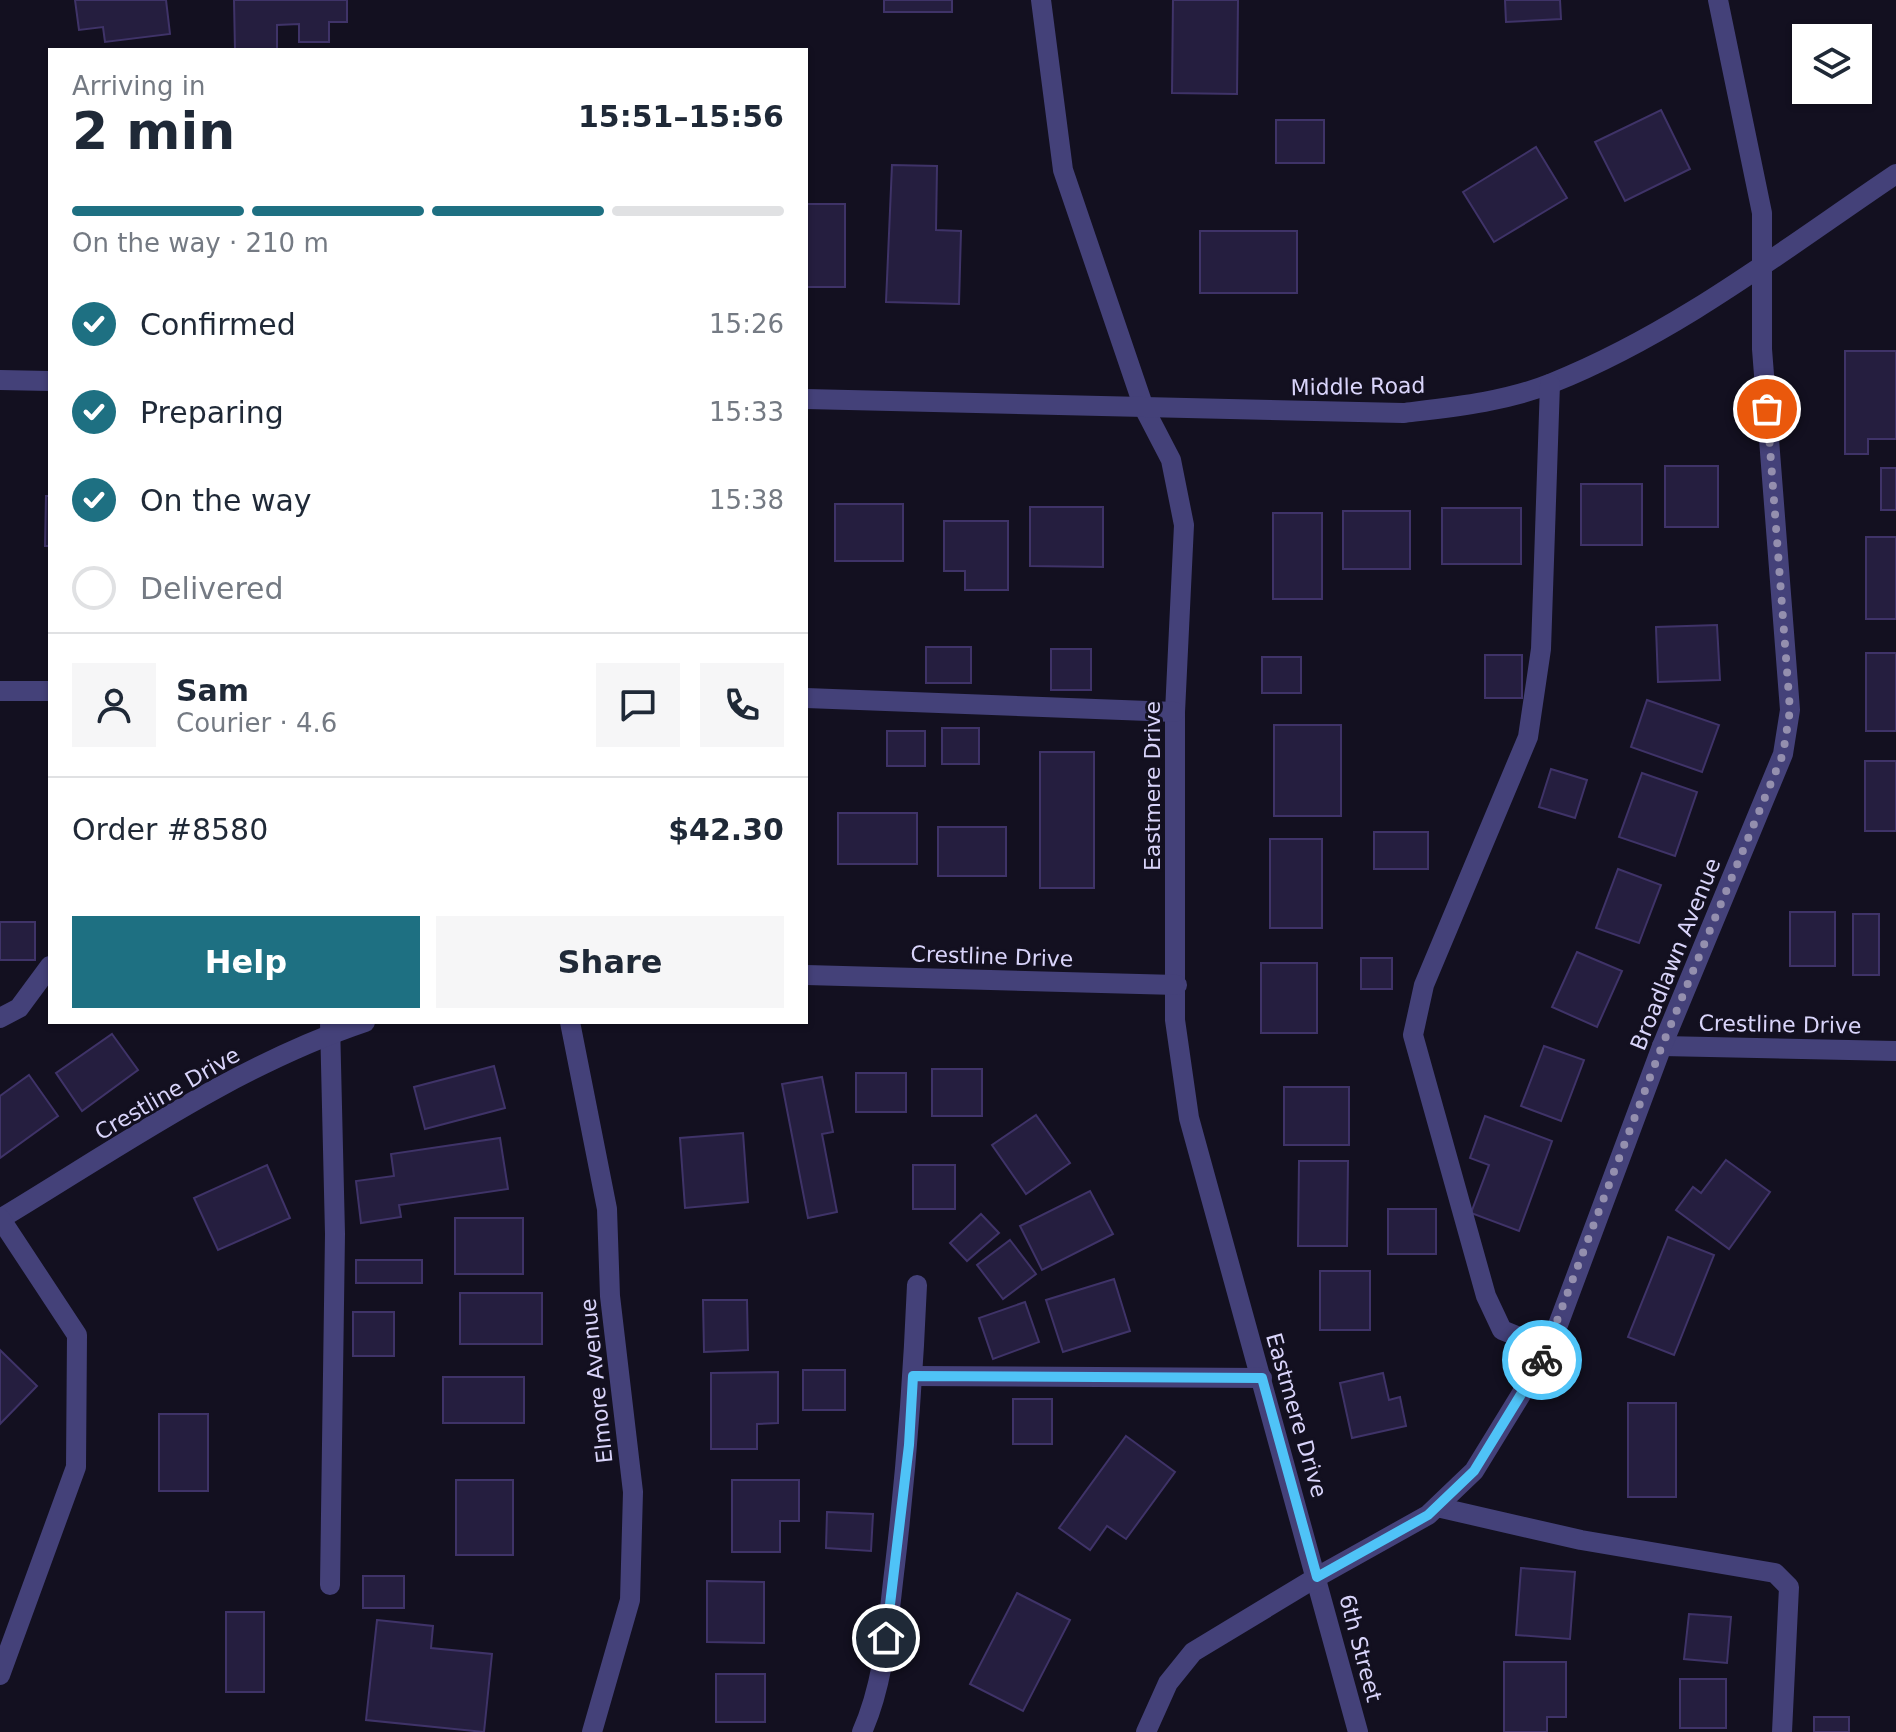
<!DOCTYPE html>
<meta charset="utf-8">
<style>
body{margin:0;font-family:"DejaVu Sans",sans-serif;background:#f6f6f7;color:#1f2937;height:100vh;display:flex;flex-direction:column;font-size:30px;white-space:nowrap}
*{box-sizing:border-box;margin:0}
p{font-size:26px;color:#747a83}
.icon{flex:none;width:44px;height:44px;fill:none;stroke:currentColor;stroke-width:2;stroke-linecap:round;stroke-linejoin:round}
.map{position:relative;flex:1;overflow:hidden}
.drawer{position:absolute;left:48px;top:48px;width:760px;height:976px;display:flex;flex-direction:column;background:#fff;border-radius:0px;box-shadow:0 2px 6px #0004}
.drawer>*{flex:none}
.tools{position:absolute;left:1792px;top:24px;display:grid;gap:16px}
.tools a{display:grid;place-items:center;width:80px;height:80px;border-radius:0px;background:#fff;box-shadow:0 2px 6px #0004;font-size:40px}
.pin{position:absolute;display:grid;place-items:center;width:68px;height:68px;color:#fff;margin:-34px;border:4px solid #fff;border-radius:50%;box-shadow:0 2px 8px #0007}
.courier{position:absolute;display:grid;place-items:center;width:80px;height:80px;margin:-40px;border:6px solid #4fc3f7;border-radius:50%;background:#fff;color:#222;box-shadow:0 2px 10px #0007}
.summary em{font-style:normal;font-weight:700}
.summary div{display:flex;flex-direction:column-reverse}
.summary{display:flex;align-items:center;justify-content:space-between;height:136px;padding:0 24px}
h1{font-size:52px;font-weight:700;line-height:60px}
.bar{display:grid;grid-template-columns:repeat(4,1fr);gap:12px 8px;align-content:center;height:96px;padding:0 24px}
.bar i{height:10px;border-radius:6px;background:#e0e1e3}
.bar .selected{background:#1e7082}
.bar p{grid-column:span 4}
.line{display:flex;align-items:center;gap:20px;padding:0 24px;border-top:2px solid #e0e1e3}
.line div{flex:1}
.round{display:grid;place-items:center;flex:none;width:84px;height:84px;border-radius:0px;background:#f6f6f7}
ol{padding:0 24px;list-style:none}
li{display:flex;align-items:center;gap:24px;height:88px}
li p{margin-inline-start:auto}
li .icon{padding:8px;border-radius:50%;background:#1e7082;color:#fff;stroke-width:4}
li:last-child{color:#747a83}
li i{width:44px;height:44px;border:4px solid #e0e1e3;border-radius:50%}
.primary-button{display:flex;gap:16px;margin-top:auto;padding:16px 24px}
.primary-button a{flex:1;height:92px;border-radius:0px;background:#1e7082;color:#fff;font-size:32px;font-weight:700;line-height:92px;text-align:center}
.primary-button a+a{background:#f6f6f7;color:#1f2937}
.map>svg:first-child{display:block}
</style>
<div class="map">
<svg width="1896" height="1732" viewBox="0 0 1896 1732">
<rect width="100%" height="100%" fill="#131020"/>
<!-- building -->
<g fill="#251e3f" stroke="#3f3368" stroke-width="2">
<path d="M75 0H166L170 34 105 42 103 27 79 30Z"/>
<path d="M234 0H347V22H329V42H299V24L277 25V50H235Z"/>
<rect x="884" y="0" width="68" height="12"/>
<path d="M1173 0H1238L1237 94 1172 93Z"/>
<path d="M1505 0H1560L1561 19 1506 22Z"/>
<path d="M1661 110 1690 169 1625 201 1595 142Z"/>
<rect x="1276" y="120" width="48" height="43"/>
<path d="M1536 147 1567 198 1494 242 1463 192Z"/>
<path d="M892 165 937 166 936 230 961 231 959 304 886 302Z"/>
<rect x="806" y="204" width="39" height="83"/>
<rect x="1200" y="231" width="97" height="62"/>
<path d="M1845 351H1896V439H1868V454H1845Z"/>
<rect x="1665" y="466" width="53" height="61"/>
<rect x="1881" y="468" width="15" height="42"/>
<rect x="1581" y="484" width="61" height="61"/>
<path d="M46 496H50V546H45Z"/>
<rect x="835" y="504" width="68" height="57"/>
<path d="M1030 507H1103V567L1030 566Z"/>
<rect x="1442" y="508" width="79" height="56"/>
<rect x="1343" y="511" width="67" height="58"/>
<rect x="1273" y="513" width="49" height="86"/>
<path d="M944 521H1008V590H965V571H944Z"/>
<rect x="1866" y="537" width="30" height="82"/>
<path d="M1717 625 1720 680 1658 682 1656 627Z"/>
<rect x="926" y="647" width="45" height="36"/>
<rect x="1051" y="649" width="40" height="41"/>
<rect x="1866" y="653" width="30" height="78"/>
<rect x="1485" y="655" width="37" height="43"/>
<rect x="1262" y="657" width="39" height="36"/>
<path d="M1647 700 1719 725 1702 772 1631 747Z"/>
<rect x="1274" y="725" width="67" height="91"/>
<rect x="942" y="728" width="37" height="36"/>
<rect x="887" y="731" width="38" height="35"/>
<rect x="1040" y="752" width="54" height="136"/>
<rect x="1865" y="761" width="31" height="70"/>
<path d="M1551 769 1587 780 1575 818 1539 807Z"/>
<path d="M1642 773 1697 792 1675 856 1619 837Z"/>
<rect x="838" y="813" width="79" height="51"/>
<rect x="938" y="827" width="68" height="49"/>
<rect x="1374" y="832" width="54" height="37"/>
<rect x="1270" y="839" width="52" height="89"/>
<path d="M1618 869 1661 885 1639 943 1596 928Z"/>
<rect x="1790" y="912" width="45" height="54"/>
<rect x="1853" y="914" width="26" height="61"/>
<rect x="0" y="922" width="35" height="38"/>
<path d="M1577 952 1622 971 1597 1027 1552 1007Z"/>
<rect x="1361" y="958" width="31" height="31"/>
<rect x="1261" y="963" width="56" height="70"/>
<path d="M112 1034 138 1070 82 1111 56 1073Z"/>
<path d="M1544 1046 1584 1060 1561 1121 1521 1106Z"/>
<path d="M494 1066 505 1108 425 1129 414 1087Z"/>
<rect x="932" y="1069" width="50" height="47"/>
<rect x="856" y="1073" width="50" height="39"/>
<path d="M29 1075 58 1116 0 1158V1096Z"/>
<path d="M822 1077 833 1132 822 1134 837 1212 808 1218 782 1084Z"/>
<rect x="1284" y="1087" width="65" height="58"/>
<path d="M1036 1115 1070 1163 1026 1194 992 1145Z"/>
<path d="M1485 1116 1552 1141 1519 1231 1471 1213 1489 1165 1470 1158Z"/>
<path d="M743 1133 748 1202 685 1208 680 1138Z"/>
<path d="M500 1138 508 1189 399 1205 401 1217 361 1223 356 1181 394 1176 391 1154Z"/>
<path d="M1726 1160 1770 1192 1729 1249 1676 1210 1693 1187 1701 1193Z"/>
<path d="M1299 1161H1348L1347 1246H1298Z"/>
<path d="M267 1165 290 1218 218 1250 194 1198Z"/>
<rect x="913" y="1165" width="42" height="44"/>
<path d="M1090 1191 1113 1234 1042 1270 1020 1226Z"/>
<rect x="1388" y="1209" width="48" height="45"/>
<path d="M981 1214 999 1233 967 1261 950 1243Z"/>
<rect x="455" y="1218" width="68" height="56"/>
<path d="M1668 1237 1714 1255 1674 1355 1628 1337Z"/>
<path d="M1010 1240 1036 1274 1003 1299 977 1265Z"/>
<rect x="356" y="1260" width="66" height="23"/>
<rect x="1320" y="1271" width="50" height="59"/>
<path d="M1114 1279 1130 1331 1063 1352 1046 1300Z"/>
<rect x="460" y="1293" width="82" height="51"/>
<path d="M703 1300H747L748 1350 704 1352Z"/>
<path d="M1025 1302 1039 1342 993 1359 979 1318Z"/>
<rect x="353" y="1312" width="41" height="44"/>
<path d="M0 1350 37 1386 0 1424Z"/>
<rect x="803" y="1370" width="42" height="40"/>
<path d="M778 1372V1423L757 1424V1449H711V1373Z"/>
<path d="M1383 1373 1389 1400 1400 1397 1406 1426 1352 1438 1340 1383Z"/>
<rect x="443" y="1377" width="81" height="46"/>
<rect x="1013" y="1399" width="39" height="45"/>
<rect x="1628" y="1403" width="48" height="94"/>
<rect x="159" y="1414" width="49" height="77"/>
<path d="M1126 1436 1175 1472 1126 1539 1107 1526 1090 1550 1059 1528Z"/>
<rect x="456" y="1480" width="57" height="75"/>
<path d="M732 1480H799V1521H780V1552H732Z"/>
<path d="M827 1512 873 1514 871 1551 826 1548Z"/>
<path d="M1521 1568 1575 1572 1570 1639 1516 1635Z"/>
<rect x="363" y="1576" width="41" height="32"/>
<path d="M707 1581 764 1582V1643L707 1642Z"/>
<path d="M1017 1593 1070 1620 1023 1711 970 1684Z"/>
<rect x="226" y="1612" width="38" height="80"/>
<path d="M1689 1614 1731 1617 1727 1663 1684 1659Z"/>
<path d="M377 1620 433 1626 431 1648 492 1654 484 1732 366 1720Z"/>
<path d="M1504 1662H1566V1717H1547V1732H1504Z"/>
<rect x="716" y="1674" width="49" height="48"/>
<rect x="1680" y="1679" width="46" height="49"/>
<rect x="1814" y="1717" width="35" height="15"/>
</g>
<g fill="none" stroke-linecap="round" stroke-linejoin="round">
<!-- minor -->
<g stroke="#444179" stroke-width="20">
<path d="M1041 0 1063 170 1144 408 1171 460 1184 525 1175 712V1020L1189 1118 1358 1732"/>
<path d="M0 380 50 381"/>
<path d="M806 399 1403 413C1453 407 1505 402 1552 383 1677 333 1786 248 1896 174"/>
<path d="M0 691H50"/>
<path d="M806 698 1175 712"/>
<path d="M806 975 1177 985"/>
<path d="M0 1018 19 1008 50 966"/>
<path d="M330 1022 335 1234 330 1585"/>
<path d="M570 1022 607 1209 610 1296 633 1492 630 1600 592 1732"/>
<path d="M1662 1046 1896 1051"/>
<path d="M0 1219C118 1148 234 1066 365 1022"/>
<path d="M1549 1349 1502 1330 1486 1296 1413 1035 1424 985 1528 737 1541 649 1550 384"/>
<path d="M913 1376 1262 1378"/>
<path d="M1437 1507 1581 1540 1775 1573 1789 1587 1782 1732"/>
<path d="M0 1675 76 1467 77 1335 0 1218"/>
<path d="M862 1732C885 1680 888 1621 895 1565 906 1472 913 1379 917 1285"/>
<path d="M1146 1732 1168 1683 1193 1652 1317 1577 1428 1515 1474 1471 1549 1349 1662 1046 1783 754 1790 710 1762 349V213L1718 0"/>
</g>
</g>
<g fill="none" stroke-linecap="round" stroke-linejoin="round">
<!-- done -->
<path stroke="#948fae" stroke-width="8" stroke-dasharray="0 14.4" d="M1542 1360 1662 1046 1783 754 1790 710 1767 409"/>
<!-- route -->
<path stroke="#4fc3f7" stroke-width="10" d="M886 1638 909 1445 913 1376 1262 1378 1317 1577 1428 1515 1474 1471 1542 1360"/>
</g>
<g text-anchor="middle" stroke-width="6" stroke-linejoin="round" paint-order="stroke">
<!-- street labels -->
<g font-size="22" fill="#d9d4fa" stroke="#131020">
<text transform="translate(1358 386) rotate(-1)" y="8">Middle Road</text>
<text transform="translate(1152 786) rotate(-90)" y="8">Eastmere Drive</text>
<text transform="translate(1675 954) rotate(-68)" y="8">Broadlawn Avenue</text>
<text transform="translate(992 956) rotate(2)" y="8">Crestline Drive</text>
<text transform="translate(1780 1024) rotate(1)" y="8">Crestline Drive</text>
<text transform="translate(167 1093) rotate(-30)" y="8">Crestline Drive</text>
<text transform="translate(596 1381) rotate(-96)" y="8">Elmore Avenue</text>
<text transform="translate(1297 1415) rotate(74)" y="8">Eastmere Drive</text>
<text transform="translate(1361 1648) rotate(75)" y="8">6th Street</text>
</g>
</g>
</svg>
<div class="tools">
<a><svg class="icon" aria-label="layers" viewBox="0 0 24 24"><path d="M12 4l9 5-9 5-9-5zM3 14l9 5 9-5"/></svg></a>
</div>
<div class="pin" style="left:1767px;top:409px;background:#ea580c"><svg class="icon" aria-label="bag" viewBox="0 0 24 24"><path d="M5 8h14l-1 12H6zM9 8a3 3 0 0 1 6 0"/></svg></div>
<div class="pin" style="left:886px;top:1638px;background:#1f2937"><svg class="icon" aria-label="home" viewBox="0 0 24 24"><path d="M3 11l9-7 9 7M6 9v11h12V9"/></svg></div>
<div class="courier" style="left:1542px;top:1360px"><svg class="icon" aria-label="bike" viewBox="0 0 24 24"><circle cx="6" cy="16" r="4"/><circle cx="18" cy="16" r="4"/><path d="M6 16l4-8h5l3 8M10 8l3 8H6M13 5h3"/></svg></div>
<section class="drawer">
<div class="summary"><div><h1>2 min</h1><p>Arriving in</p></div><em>15:51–15:56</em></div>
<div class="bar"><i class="selected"></i><i class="selected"></i><i class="selected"></i><i></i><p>On the way · 210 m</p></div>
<ol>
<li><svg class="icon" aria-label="check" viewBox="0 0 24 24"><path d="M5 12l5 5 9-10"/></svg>Confirmed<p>15:26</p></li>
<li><svg class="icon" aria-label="check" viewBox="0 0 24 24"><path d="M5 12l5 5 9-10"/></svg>Preparing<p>15:33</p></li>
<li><svg class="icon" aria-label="check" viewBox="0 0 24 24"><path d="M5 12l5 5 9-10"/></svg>On the way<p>15:38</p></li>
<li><i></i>Delivered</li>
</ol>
<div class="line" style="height:144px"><a class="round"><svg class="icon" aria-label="person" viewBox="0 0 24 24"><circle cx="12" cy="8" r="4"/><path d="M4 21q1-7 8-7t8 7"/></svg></a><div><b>Sam</b><p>Courier · 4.6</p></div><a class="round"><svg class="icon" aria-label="chat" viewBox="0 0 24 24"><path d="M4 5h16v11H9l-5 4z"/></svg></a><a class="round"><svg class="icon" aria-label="phone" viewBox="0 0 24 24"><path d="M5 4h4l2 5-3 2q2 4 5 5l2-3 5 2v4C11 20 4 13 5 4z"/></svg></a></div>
<div class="line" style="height:104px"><div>Order #8580</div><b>$42.30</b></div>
<div class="primary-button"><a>Help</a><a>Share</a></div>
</section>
</div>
